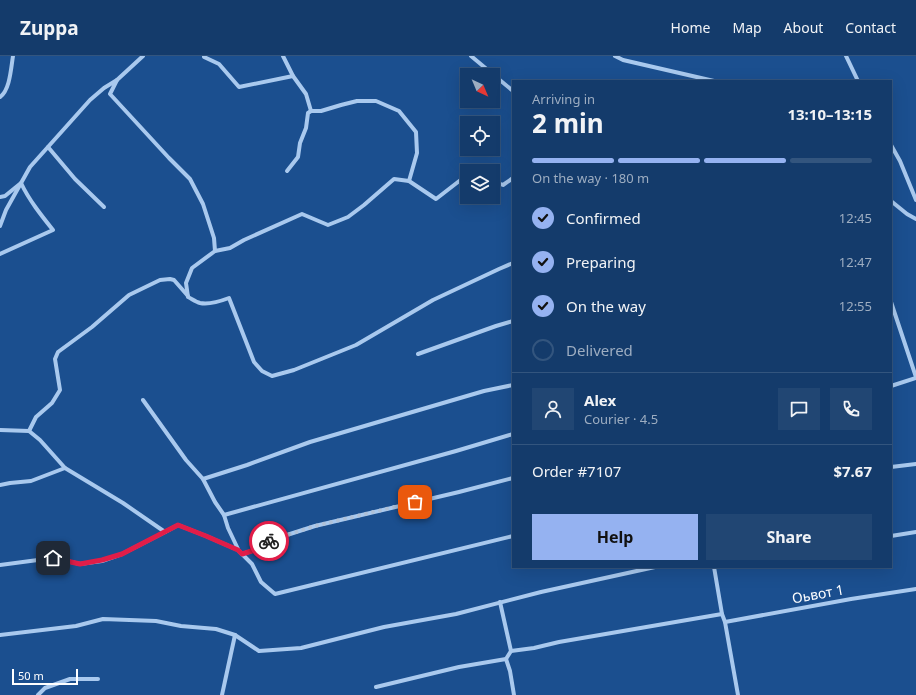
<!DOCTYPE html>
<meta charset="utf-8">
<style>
body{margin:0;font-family:"Noto Sans",sans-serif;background:#214673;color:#f1f3f6;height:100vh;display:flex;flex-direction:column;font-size:15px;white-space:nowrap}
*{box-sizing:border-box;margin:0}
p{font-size:13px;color:#9dadc1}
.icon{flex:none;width:22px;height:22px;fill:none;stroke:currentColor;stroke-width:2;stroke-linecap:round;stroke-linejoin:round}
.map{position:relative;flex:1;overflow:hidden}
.details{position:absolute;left:512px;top:24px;width:380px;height:488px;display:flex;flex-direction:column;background:#143b6b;border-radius:0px;box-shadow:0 4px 16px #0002,0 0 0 1px #33557e}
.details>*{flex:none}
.needle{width:26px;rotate:136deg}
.tools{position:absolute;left:460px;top:12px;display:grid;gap:8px}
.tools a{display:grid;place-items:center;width:40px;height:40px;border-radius:0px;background:#143b6b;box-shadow:0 4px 16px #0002,0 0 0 1px #33557e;font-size:20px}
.scale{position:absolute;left:12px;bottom:10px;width:66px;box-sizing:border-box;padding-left:4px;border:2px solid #fff;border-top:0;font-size:11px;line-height:14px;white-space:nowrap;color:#fff;-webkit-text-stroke:3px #1b4f8f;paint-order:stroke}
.pin{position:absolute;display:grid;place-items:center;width:34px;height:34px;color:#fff;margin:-17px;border-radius:8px;box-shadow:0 2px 6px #0006}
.courier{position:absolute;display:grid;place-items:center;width:40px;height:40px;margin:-20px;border:3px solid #e11d48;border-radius:50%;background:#fff;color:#222;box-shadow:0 1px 5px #0007}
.headline em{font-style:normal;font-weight:700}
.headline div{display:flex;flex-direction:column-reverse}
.headline{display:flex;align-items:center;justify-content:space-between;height:68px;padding:0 20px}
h1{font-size:26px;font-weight:700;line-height:30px}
.bar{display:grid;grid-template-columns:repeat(4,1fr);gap:6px 4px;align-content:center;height:48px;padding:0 20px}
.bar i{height:5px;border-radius:3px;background:#33557e}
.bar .current{background:#95b2f1}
.bar p{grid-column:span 4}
.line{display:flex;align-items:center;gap:10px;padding:0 20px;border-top:1px solid #33557e}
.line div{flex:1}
.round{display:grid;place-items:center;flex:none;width:42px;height:42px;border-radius:0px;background:#214673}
ol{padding:0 20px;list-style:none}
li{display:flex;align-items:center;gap:12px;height:44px}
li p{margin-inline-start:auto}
li .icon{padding:4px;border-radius:50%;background:#95b2f1;color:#111;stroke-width:4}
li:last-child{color:#9dadc1}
li i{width:22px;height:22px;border:2px solid #33557e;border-radius:50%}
.button{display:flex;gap:8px;margin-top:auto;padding:8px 20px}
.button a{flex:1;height:46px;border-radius:0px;background:#95b2f1;color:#111;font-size:16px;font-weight:700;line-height:46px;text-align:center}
.button a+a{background:#214673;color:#f1f3f6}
header{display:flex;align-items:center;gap:24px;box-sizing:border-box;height:56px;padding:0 20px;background:#143b6b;border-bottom:1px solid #33557e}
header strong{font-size:19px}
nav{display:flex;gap:22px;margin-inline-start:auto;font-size:14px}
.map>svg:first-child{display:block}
</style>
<header>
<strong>Zuppa</strong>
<nav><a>Home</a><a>Map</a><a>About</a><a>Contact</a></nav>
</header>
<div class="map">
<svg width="916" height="639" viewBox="0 0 916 639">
<rect width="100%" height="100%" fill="#1b4f8f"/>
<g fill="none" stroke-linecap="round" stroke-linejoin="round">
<!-- street -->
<g stroke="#a9c9ee" stroke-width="4">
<path d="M204 0V1L219 8 239 31 293 20"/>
<path d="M283 0 293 20 306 38 311 55H321L341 49 357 45H376L399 55 416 76 417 97 409 125"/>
<path d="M471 0 513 35"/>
<path d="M615 0 623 4 714 25"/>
<path d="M846 0 858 25"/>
<path d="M117 24 110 38 169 102 190 123 203 148 214 182 215 195 192 212 186 227 188 241C192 243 196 246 200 247 209 249 221 245 229 242L254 306 262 315 272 320 294 314 356 289 433 244 499 213 513 207"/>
<path d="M0 41C10 34 11 12 13 0"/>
<path d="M891 89 900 105 916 144"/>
<path d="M48 91 75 123 104 151"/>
<path d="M287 115 298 101 300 87 306 72 308 57 311 55"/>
<path d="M493 125 503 129 513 122"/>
<path d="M0 141 5 140 21 127C29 144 41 159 53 174L0 198"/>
<path d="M891 145 907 158 916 163"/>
<path d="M0 170 6 154 30 111 90 44 104 32 117 24 143 0"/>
<path d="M215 195 230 192 244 184 302 158 328 169 348 161 364 149 394 123 409 125 436 143 467 119"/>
<path d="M891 246 916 321"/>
<path d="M418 298 496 270 513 265"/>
<path d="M891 330 916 322"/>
<path d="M143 344 186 404 203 423 215 446 224 459 228 472 238 493"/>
<path d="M0 374 29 375 40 384 65 412 123 447 165 476 178 469 206 480 238 494 252 508 261 526 275 538 513 480"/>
<path d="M29 375 36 361 52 347 60 334 55 303 58 296 92 271 129 239 160 224 170 223 174 224 188 240"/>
<path d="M891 411 916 408"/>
<path d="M203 423 247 409 310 386 484 335 513 329"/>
<path d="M0 429 10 427 31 425 65 412"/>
<path d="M224 459 456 395 513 378"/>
<path d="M891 480 916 476"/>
<path d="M242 498 255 494 265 486 315 470 459 436 513 422"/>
<path d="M0 509 53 502 80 508 102 505 122 498 165 476"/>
<path d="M714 511 722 558 725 566 738 639"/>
<path d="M500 546 511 595"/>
<path d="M725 566 851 543 916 533"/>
<path d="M0 579 76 570 103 563 156 565 181 570 216 573 235 579 259 595 301 592 384 571 456 558 541 536 655 511"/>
<path d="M506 603 510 615 514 639"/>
<path d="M376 631 459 611 506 603 511 595 534 592 559 586 722 558"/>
<path d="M38 639 45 632 70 623H98"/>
<path d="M222 639 235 579"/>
</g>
</g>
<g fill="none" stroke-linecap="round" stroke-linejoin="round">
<!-- done -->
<path stroke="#afc1d8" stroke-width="4" stroke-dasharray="0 7.2" d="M269 485 315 470 415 446"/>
<!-- route -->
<path stroke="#e11d48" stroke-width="5" d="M53 502 80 508 102 504 122 498 178 469 206 480 238 494 242 498 255 494 265 486 269 485"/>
</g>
<g text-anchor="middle" stroke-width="4" stroke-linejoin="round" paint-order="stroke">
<!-- street labels -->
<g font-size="14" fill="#fff" stroke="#1b4f8f">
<text transform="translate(818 538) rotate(-10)" y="5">Оьвот 1</text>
</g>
</g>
</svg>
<div class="tools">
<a><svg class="needle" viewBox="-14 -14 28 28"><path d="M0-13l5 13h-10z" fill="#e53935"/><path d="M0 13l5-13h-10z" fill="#9dadc1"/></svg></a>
<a><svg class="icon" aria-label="locate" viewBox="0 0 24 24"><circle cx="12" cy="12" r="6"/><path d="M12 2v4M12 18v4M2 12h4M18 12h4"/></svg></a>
<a><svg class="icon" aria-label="layers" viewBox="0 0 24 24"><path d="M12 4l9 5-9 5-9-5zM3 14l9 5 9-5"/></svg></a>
</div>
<div class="scale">50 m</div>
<div class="pin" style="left:415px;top:446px;background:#ea580c"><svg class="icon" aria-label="bag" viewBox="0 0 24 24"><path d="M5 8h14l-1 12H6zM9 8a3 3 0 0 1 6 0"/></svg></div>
<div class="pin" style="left:53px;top:502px;background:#1f2937"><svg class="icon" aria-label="home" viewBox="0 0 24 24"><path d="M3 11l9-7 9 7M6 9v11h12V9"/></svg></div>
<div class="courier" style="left:269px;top:485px"><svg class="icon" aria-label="bike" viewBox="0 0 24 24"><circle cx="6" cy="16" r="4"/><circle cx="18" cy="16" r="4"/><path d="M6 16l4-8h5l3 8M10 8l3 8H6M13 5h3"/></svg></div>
<section class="details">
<div class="headline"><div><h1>2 min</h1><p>Arriving in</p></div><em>13:10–13:15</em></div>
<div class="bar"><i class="current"></i><i class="current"></i><i class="current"></i><i></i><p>On the way · 180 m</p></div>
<ol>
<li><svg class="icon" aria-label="check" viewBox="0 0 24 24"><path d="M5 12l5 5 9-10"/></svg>Confirmed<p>12:45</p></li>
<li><svg class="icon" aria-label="check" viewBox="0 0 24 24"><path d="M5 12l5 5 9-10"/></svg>Preparing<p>12:47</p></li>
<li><svg class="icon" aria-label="check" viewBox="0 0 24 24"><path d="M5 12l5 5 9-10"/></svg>On the way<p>12:55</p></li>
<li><i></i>Delivered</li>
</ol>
<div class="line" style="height:72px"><a class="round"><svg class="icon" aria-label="person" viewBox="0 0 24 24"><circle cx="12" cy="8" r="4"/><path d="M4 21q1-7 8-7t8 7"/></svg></a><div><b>Alex</b><p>Courier · 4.5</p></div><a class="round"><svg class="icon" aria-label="chat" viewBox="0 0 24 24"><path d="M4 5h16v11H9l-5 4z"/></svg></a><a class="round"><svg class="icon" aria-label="phone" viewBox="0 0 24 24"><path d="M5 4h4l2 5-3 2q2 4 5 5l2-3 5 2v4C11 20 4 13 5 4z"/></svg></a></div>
<div class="line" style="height:52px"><div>Order #7107</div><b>$7.67</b></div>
<div class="button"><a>Help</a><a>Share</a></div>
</section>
</div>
